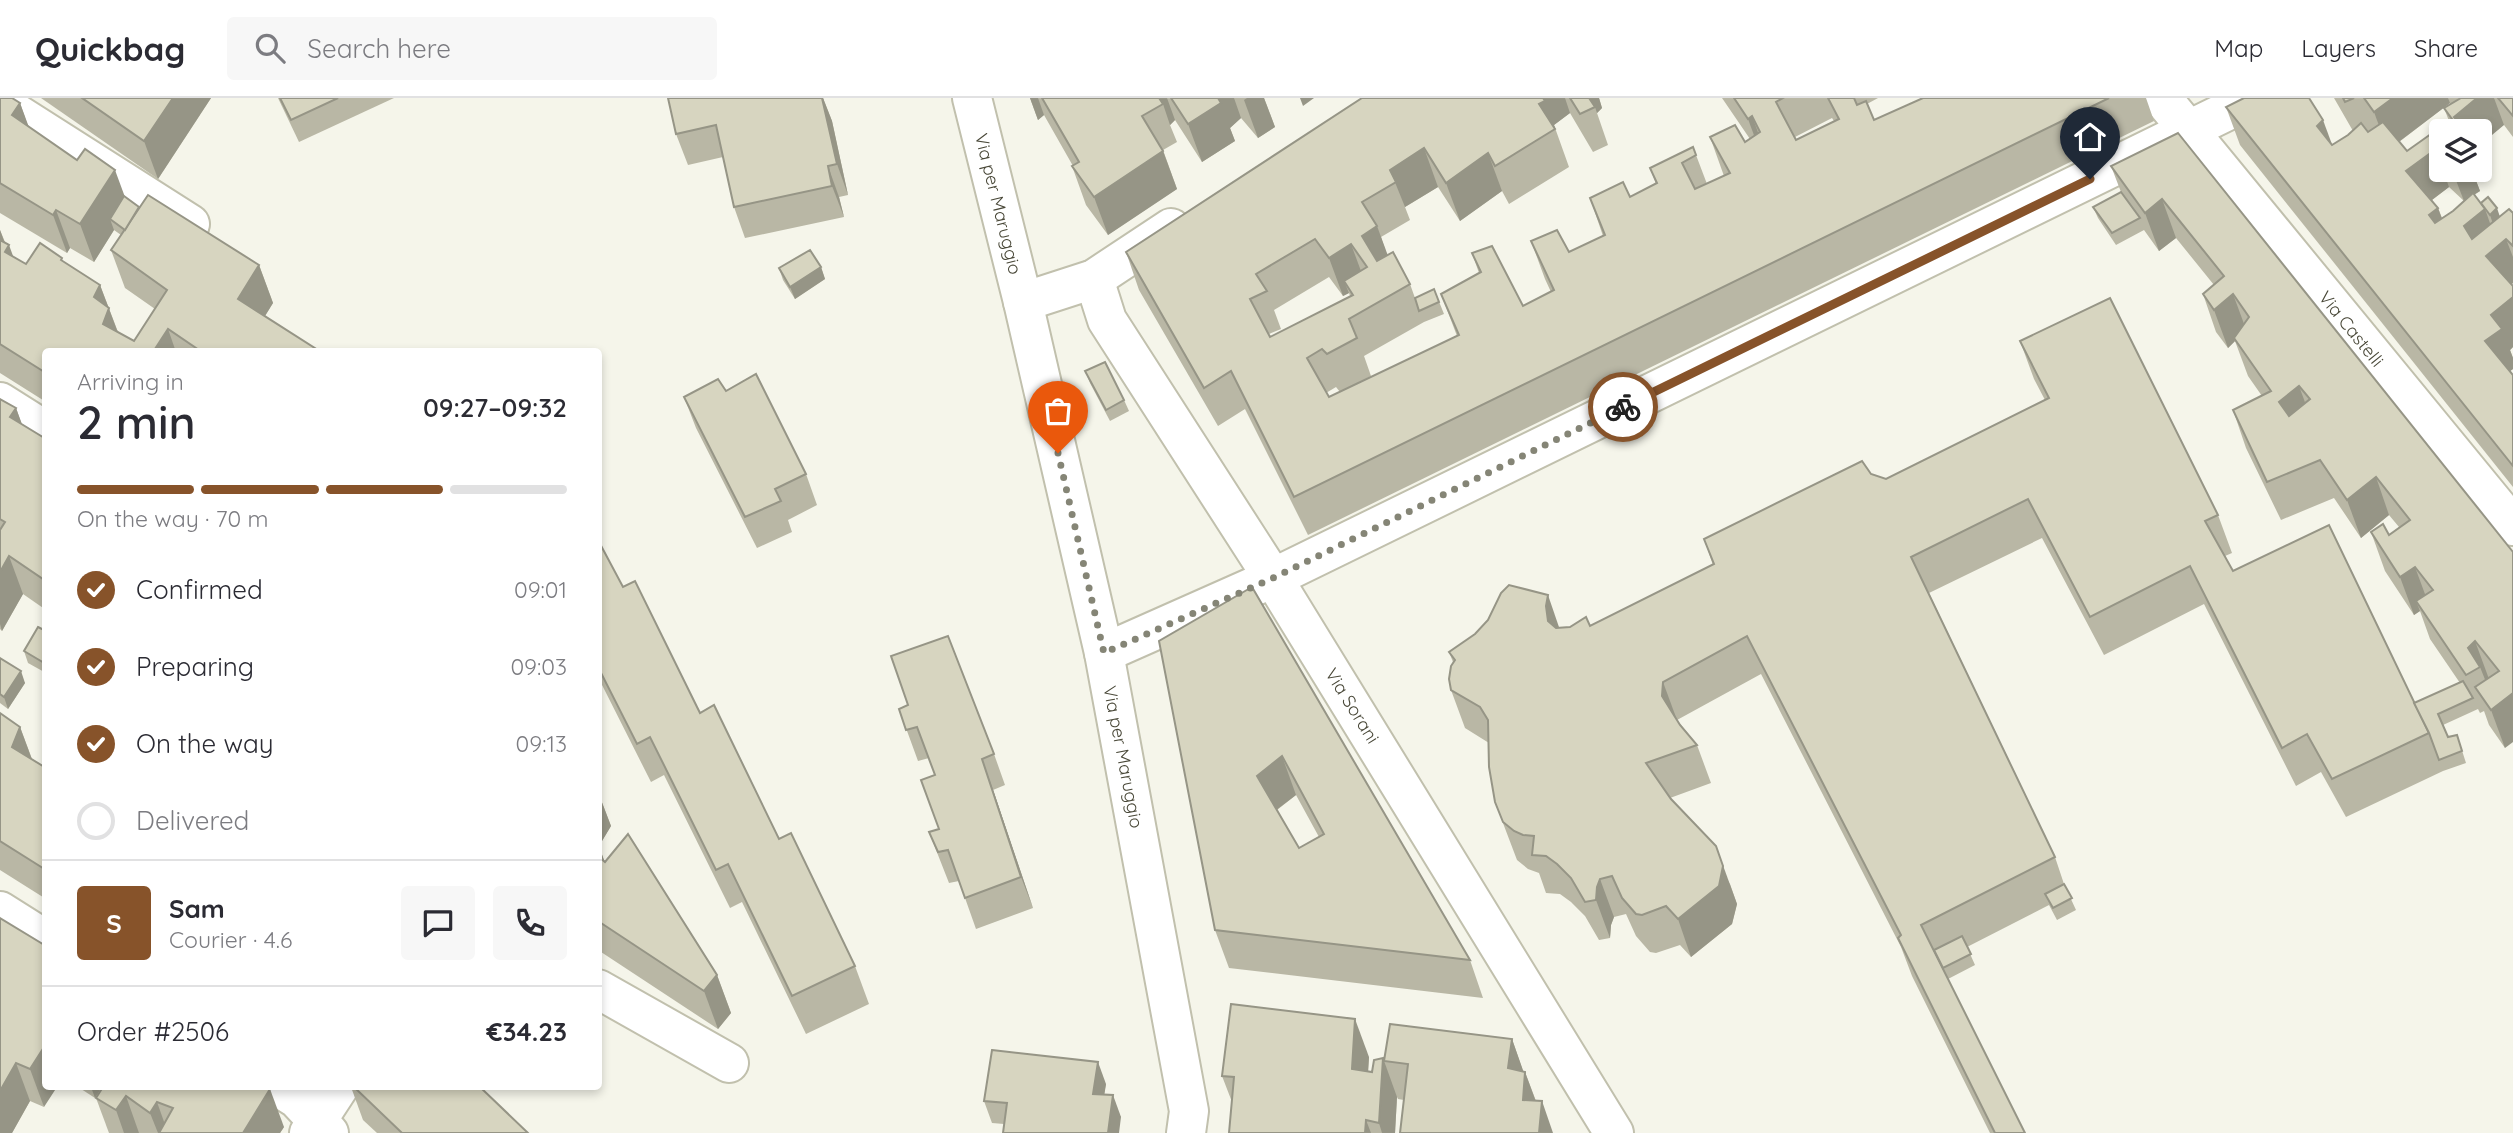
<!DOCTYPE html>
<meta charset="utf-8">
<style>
body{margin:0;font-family:Quicksand,sans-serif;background:#f7f7f7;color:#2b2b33;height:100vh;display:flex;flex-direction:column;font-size:26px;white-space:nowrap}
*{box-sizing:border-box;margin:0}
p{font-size:23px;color:#7c7c81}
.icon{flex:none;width:38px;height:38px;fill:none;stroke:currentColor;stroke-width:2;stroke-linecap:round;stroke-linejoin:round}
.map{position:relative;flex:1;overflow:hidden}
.details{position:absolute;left:42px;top:250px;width:560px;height:742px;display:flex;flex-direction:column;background:#fff;border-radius:7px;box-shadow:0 4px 10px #0003}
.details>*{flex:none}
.tools{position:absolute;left:2429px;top:21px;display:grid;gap:14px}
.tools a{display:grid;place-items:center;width:63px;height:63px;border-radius:7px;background:#fff;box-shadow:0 4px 10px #0003;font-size:35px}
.pin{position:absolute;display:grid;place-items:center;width:60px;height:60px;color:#fff;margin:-72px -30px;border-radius:50% 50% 50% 0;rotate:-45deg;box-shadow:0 0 7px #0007}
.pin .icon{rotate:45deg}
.courier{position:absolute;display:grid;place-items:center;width:70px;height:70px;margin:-35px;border:5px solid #87532a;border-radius:50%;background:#fff;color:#222;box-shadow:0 2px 9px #0007}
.head em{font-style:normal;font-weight:600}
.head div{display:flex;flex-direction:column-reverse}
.head{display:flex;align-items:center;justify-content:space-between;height:119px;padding:0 35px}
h1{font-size:46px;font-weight:600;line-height:52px}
.bar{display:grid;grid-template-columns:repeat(4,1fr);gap:10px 7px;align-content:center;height:84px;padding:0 35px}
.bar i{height:9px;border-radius:5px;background:#e1e1e2}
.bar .selected{background:#87532a}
.bar p{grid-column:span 4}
.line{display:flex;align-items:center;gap:18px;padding:0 35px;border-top:2px solid #e1e1e2}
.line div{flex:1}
.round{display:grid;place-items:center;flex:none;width:74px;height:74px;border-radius:7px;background:#f7f7f7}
ol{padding:0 35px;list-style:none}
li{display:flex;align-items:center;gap:21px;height:77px}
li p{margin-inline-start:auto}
li .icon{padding:7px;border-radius:50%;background:#87532a;color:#fff;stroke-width:4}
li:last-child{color:#7c7c81}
li i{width:38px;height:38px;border:4px solid #e1e1e2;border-radius:50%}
header{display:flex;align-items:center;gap:42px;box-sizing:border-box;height:98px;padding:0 35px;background:#fff;border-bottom:2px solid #e1e1e2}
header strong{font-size:33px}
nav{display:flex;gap:38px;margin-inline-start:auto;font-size:24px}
.search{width:490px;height:63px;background:#f7f7f7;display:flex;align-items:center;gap:18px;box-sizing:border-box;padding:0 24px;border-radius:7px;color:#7c7c81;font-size:26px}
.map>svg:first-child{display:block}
</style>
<header>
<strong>Quickbag</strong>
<div class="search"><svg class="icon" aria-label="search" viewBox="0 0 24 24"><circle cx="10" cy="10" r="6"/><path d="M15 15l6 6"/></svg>Search here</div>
<nav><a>Map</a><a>Layers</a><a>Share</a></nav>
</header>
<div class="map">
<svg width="2513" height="1035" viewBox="0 0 2513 1035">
<rect width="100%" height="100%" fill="#f5f5ea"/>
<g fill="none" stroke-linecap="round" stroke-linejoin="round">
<defs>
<g id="minor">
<path d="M2162 0 2513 428"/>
<path d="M0 5 190 126"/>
<path d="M1094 181 1107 222 1273 480 1614 1035"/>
<path d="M1023 204 1094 181 1171 130"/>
<path d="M0 304 46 333"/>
<path d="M1104 555 1273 480 2254 0"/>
<path d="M0 813 46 842"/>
<path d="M598 891 729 965"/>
<path d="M278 989 297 1001 329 1035"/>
<path d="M309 1035 339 989"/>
</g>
<path id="tertiary" d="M972 0 1023 204 1104 555 1189 1013 1186 1035"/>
</defs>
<!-- minor casing -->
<use href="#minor" stroke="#c1c0ad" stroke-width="42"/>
<!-- tertiary casing -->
<use href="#tertiary" stroke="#c1c0ad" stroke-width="42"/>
<!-- minor -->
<use href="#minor" stroke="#fff" stroke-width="38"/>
<!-- tertiary -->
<use href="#tertiary" stroke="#fff" stroke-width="38"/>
</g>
<!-- wall -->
<g fill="#b9b7a5" fill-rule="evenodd">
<path d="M0 0 20 5 28 28 139 109 259 167 273 205 265 218 321 254H46V304L0 275V132L5 144 13 159 26 166 64 164 100 187 118 234 134 243 155 211 125 190 111 152 121 137 114 132 94 164 70 150 67 155 0 115Z"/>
<path d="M41 0H211L158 81Z"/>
<path d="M278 0H394L299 44Z"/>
<path d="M668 0H823L832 23 848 97 839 99 844 119 745 140 734 109 723 59 688 67 676 36Z"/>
<path d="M1030 0H1264L1275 29 1258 40 1241 20 1230 30 1235 43 1202 64 1175 22 1170 27 1177 44 1163 52 1177 91 1108 137 1086 107 1072 68H1073L1044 17 1038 22Z"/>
<path d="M1362 0H1599L1602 10 1597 15 1608 47 1593 54 1570 15 1554 27 1569 69 1509 106 1502 93 1460 123 1438 89 1405 109 1410 122 1381 139 1387 157 1410 186 1415 200 1434 191 1444 216 1424 224 1364 258 1371 278 1353 288 1457 238 1441 196 1479 175 1472 155 1523 208 1551 194 1545 181 1531 143 1569 154 1603 138 1590 100 1630 99 1656 86 1650 70 1696 57 1707 86 1724 78 1710 39 1745 44 1750 41 1722 0H1878L1867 6 1874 22 1923 0H2146L2154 23 1308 437 1245 311 1218 328 1139 192 1126 154ZM1832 20 1834 23 1796 42 1795 39ZM1329 179 1343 198 1349 195 1350 198 1270 239 1269 236 1281 231 1274 212ZM1336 289 1340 294 1329 299 1326 295Z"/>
<path d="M2334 0H2513V39L2504 27 2441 33V72H2473H2472L2480 93 2474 97 2481 107 2500 118 2513 115V185L2511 186 2513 188V249L2510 252 2513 260V271L2510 273 2513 277V389L2240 47 2226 9 2332 47 2348 37 2353 33ZM2450 5V6L2444 10 2449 23 2407 53 2399 44ZM2449 89 2464 103 2453 113 2442 120 2438 110 2432 102Z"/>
<path d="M2178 35 2513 454 2505 650 2489 627 2484 613 2480 615 2478 611 2443 627 2448 639 2457 637 2466 665 2443 673 2346 719 2321 674 2296 688 2204 506 2104 557 2042 440 1929 495 2055 759 2064 786 2076 812 2057 822 2049 807 1967 849 1975 867 1948 881 2025 1035H1990L1912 878 1901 849 1761 576 1677 622 1697 647 1711 685 1670 700 1730 786 1737 806 1732 826 1691 859 1680 847 1656 855 1650 854 1636 838 1626 816 1614 819 1611 827 1610 840 1599 842 1585 818 1571 804 1560 796 1546 795 1539 775 1528 771 1517 762 1495 704 1489 645 1465 630 1451 592 1453 564 1449 554 1560 530 1590 528 1713 467 1704 441 1871 376 1886 381 2045 302 2034 281 2020 243 2218 417 2232 455 2225 458 2233 473 2414 605 2460 585 2430 541 2420 513 2414 517 2385 473 2371 434 2389 437 2399 429 2389 417 2361 440 2334 400 2281 422 2246 350 2233 312 2262 298 2248 278 2235 243 2228 250 2216 234 2203 196 2214 187 2176 140 2159 153 2144 132 2116 147 2098 120 2093 109 2121 94 2111 68Z"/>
<path d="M821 169 825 181 795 201 783 182 779 170Z"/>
<path d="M1085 273 1124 302 1129 313 1110 323 1090 285Z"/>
<path d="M726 293 806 376 817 407 788 422 792 434 757 450 696 330 684 299Z"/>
<path d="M0 301 16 310 22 327 46 341V512L23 496 2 533 0 531Z"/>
<path d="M598 442 623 489 779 741 855 868 869 906 806 936 742 804 730 810 664 677 651 684 598 579Z"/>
<path d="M1252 489 1470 862 1483 900 1229 870 1215 832ZM1296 697 1319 739 1299 750 1277 712Z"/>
<path d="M46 533V575L28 565 24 553Z"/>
<path d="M0 560 25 585 8 611 0 605Z"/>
<path d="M899 611 994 656 1005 687 993 692 1033 810 976 831 959 783 949 785 929 734 939 731 935 677 929 660 918 663Z"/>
<path d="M0 615 20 629 32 661 46 670V801L0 772Z"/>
<path d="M598 694 611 728 599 748 604 763 717 877 731 915 718 931 598 852Z"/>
<path d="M0 820 44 1009 30 1003 12 1035H0Z"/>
<path d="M1512 941 1523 973 1525 974 1536 1003 1404 1002 1398 1001 1397 999 1395 1035H1229L1232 1004 1222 978 1369 959 1368 973 1372 974 1383 960 1384 963Z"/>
<path d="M1106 986 1104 996 1121 1019 1004 1026 992 1025 984 1003Z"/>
<path d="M78 989H102L95 1000Z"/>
<path d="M103 989 284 1029 280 1035H109L96 1000Z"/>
<path d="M351 989H480L528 1035H377L363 1022Z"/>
</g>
<!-- shaded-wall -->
<g fill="#969586">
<path d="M173 0H211L158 81 144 43Z"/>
<path d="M822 0H823L832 23 848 97 837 66Z"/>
<path d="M1030 0H1038L1044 17 1038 22Z"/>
<path d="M1157 0H1167L1175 22 1170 27 1163 6Z"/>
<path d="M1217 0H1234L1241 20 1230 30 1235 43 1202 64 1188 26Z"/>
<path d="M1247 0H1264L1275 29 1258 40 1244 2Z"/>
<path d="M1300 0H1314L1303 8Z"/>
<path d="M1541 0H1565L1570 15 1554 27 1555 31 1539 6Z"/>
<path d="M1584 0H1599L1602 10 1597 15 1595 9Z"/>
<path d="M2393 0H2448L2450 5 2388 52 2374 14Z"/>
<path d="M2477 0H2494L2504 27 2480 47V33H2459L2454 19Z"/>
<path d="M20 5 34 43 12 17Z"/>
<path d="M1752 18 1766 56 1762 59 1748 21Z"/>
<path d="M2323 22 2337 60 2317 28Z"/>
<path d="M1424 50 1438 89 1405 109 1390 72Z"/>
<path d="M2436 51 2441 66V72H2443L2449 89 2420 111 2406 73Z"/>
<path d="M1163 53 1177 91 1108 137 1094 99Z"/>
<path d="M1488 55 1502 93 1460 123 1446 85Z"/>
<path d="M828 68 839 99 844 119 832 88Z"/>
<path d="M115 72 129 110 110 121 114 132 94 164 80 126Z"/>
<path d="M2452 72H2473H2472L2480 93 2464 103Z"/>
<path d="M2162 101 2176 140 2159 153 2145 115Z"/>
<path d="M2438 110 2452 148 2429 117Z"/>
<path d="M2497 110 2501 122 2494 129 2490 117Z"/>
<path d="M2485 111 2498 148 2506 141 2513 159V185L2500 196 2477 166 2464 128Z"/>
<path d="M56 112 70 150 67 155 53 117Z"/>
<path d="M1377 128 1391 166 1376 176 1362 138Z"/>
<path d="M0 132 7 151 9 147 23 185 0 168Z"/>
<path d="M1351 146 1365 184 1344 183 1349 195 1343 198 1329 160Z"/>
<path d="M259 167 273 205 252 239 238 201Z"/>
<path d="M821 169 825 181 795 201 790 189Z"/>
<path d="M100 187 123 248 113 254 94 199Z"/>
<path d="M2233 196 2247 234 2234 240 2235 243 2228 250 2214 212Z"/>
<path d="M2513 199V249L2510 252 2513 260V271L2499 281 2485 243 2491 217Z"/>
<path d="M168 231 176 254H153Z"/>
<path d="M2299 288 2313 326 2293 342 2279 304Z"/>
<path d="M16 310 30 348 10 319Z"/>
<path d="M2376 379 2389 417 2361 440 2347 402Z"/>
<path d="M9 458 23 496 2 533 0 526V474Z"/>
<path d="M2415 469 2429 507 2416 503 2420 513 2414 517 2400 479Z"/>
<path d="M1548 497 1561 535 1548 523 1546 508Z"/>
<path d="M2475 543 2489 581 2486 584 2480 569 2468 550Z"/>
<path d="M21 573 25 585 8 611 4 599Z"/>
<path d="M1663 584 1677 622 1662 598Z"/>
<path d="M2513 595V644L2505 650 2491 612Z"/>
<path d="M20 629 34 667 12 649Z"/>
<path d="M1282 658 1296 697 1271 716 1257 678Z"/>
<path d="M982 661 993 692 1033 810 1021 779Z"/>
<path d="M598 694 611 728 599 748 612 784 598 768Z"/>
<path d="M1716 748 1737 806 1732 826 1691 859 1678 821Z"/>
<path d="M1600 781 1614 819 1611 827 1610 840 1596 802 1597 789Z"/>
<path d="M717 877 731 915 718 931 704 893Z"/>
<path d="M1355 921 1369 959 1366 1009 1352 971Z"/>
<path d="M1512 941 1525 978V974L1539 1012 1537 1035 1508 970Z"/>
<path d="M46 946V989H57L44 1009 30 971Z"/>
<path d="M1383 960 1397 999 1395 1035H1382L1379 1025Z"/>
<path d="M1098 964 1106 986 1101 1018 1093 996Z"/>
<path d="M16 965 30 1003 12 1035H0V993Z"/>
<path d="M91 989H102L95 1000Z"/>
<path d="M270 991 284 1029 280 1035H243Z"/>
<path d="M1113 997 1121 1019 1119 1035H1108Z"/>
<path d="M126 998 139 1035H124L116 1012Z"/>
<path d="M1542 1003 1553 1035H1539Z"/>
<path d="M157 1004 168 1035H158L150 1015Z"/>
<path d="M1366 1022 1371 1035H1365Z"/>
</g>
<!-- building -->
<g fill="#d7d5c0" stroke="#969586" stroke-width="2" fill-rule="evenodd">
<path d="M0 0H12L20 5 12 17 77 62 85 51 115 72 80 126 56 112 53 117 0 85Z"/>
<path d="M82 0H173L144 43Z"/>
<path d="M280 0H338L291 22Z"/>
<path d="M668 0H822L837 66 828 68 832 88 734 109 716 27 676 36Z"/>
<path d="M1042 0H1159L1163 6 1142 18 1163 53 1094 99 1072 68 1079 64Z"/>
<path d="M1171 0H1218L1221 5 1188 26Z"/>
<path d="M1362 0H1543L1545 3 1539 6 1555 31 1495 68 1488 55 1446 85 1424 50 1390 72 1396 84 1362 104 1377 128 1362 138 1377 163 1393 154 1410 186 1349 221 1357 240 1327 256 1322 251 1307 260 1329 299 1459 237 1441 196 1481 174 1472 155 1492 148 1523 208 1554 192 1531 143 1557 132 1569 154 1605 137 1590 100 1623 84 1630 99 1657 85 1650 70 1693 49 1696 57 1682 65 1695 91 1730 75 1710 39 1735 27 1745 44 1760 34 1752 18 1748 21 1734 0H1783L1776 4 1796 42 1839 21 1828 0H1854L1857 7 1866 3 1874 22 1923 0H2109L1294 399 1231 273 1204 290 1126 154ZM1315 141 1329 160 1351 146 1367 169 1344 183 1353 197 1270 239 1250 201 1267 193 1256 176Z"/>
<path d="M1570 0H1589L1595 9 1580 16Z"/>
<path d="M2244 0H2309L2323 22 2317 28 2332 47 2348 37 2361 25 2368 34 2383 24 2407 53 2452 21 2444 10 2461 0H2477L2454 19 2464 30 2460 33H2441V56L2436 51 2406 73 2438 110 2429 117 2435 125 2453 113 2473 95 2485 111 2464 128 2472 141 2509 111 2513 115V148L2506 141 2486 158 2513 188V199L2491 217 2502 231 2485 243 2513 277V368L2226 9Z"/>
<path d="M2343 0H2354L2345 4Z"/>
<path d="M2364 0H2393L2374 14Z"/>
<path d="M2498 0H2513V18Z"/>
<path d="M2178 35 2513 454V595L2491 612 2475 589 2499 573 2475 543 2468 550 2480 569 2466 577 2416 503 2433 492 2415 469 2400 479 2371 434 2383 426 2389 437 2410 422 2376 379 2347 402 2320 362 2267 384 2233 312 2271 293 2234 240 2249 219 2233 196 2214 212 2203 196 2224 178 2162 101 2145 115 2111 68ZM2299 288 2310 301 2289 318 2279 304Z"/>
<path d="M2121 94 2140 120 2112 135 2093 109Z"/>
<path d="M148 97 259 167 238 201 321 254H202L168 231 153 254H46V275L0 246V142L9 147 5 154 26 166 40 145 62 160 61 162 100 187 94 199 109 210 103 226 134 243 167 192 111 152Z"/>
<path d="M124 98 139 109 125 132 110 121Z"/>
<path d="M2488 99 2497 110 2490 117 2481 105Z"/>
<path d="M810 152 821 169 790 189 779 170Z"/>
<path d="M1434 191 1439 204 1419 213 1415 200Z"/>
<path d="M2110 200 2218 417 2205 423 2233 473 2329 427 2429 635 2332 681 2307 636 2282 650 2190 468 2090 519 2028 401 1911 459 2055 759 1921 827 2025 1035H1995L1898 840 1901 837 1747 538 1663 584 1662 598 1680 627 1697 647 1646 665 1671 701 1716 748 1723 768 1719 788 1678 821 1666 808 1642 817 1636 816 1622 800 1612 778 1600 781 1597 789 1596 802 1585 804 1571 780 1557 766 1546 758 1532 757 1534 738 1523 737 1514 733 1503 724 1495 704 1489 669 1488 622 1480 609 1451 592 1449 581 1451 568 1455 562 1449 554 1475 536 1488 522 1501 495 1509 487 1548 497 1546 508 1548 523 1556 530 1570 529 1586 519 1590 528 1714 466 1704 441 1862 363 1871 376 1886 381 2049 300 2020 243Z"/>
<path d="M1105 264 1124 302 1106 312 1085 273Z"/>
<path d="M756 276 806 376 775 391 781 403 745 419 684 299 718 281 726 293Z"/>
<path d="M0 301 16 310 10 319 46 341V483L9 458 0 474V432L5 424 0 421Z"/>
<path d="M598 442 623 489 635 483 700 615 714 607 779 741 791 735 855 868 792 898 728 766 716 772 650 639 637 646 598 569Z"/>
<path d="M1252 489 1470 862 1215 832 1159 543ZM1282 658 1324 736 1299 750 1257 678Z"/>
<path d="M38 529 46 533V566L24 553Z"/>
<path d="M948 538 994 656 982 661 1021 779 965 800 948 752 938 754 929 734 939 731 921 682 935 677 917 629 906 632 899 611 908 607 891 558Z"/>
<path d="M0 560 21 573 4 599 0 596Z"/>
<path d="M2463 583 2473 600 2438 616 2448 639 2457 637 2462 653 2439 662 2429 635 2414 605Z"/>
<path d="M0 615 20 629 12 649 46 670V772L0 743Z"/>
<path d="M628 736 717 877 704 893 598 823V758L605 764Z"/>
<path d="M2064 786 2072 800 2053 810 2045 796Z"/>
<path d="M0 820 46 848V946L30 971 16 965 0 993Z"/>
<path d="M1962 838 1971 856 1943 870 1934 852Z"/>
<path d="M1231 906 1355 921 1352 971 1372 974 1374 962 1383 960 1379 1025 1366 1022 1365 1035H1229L1234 979 1222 978Z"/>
<path d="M1390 926 1512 941 1508 970 1525 974 1523 1002 1542 1003 1539 1035H1400L1408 966 1384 963Z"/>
<path d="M992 952 1098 964 1093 996 1113 997 1108 1035H1003L1007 1005 984 1003Z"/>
<path d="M103 989H267L270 991 243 1035H159L173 1010 157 1004 150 1015 126 998 116 1012 96 1000Z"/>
<path d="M354 989H480L528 1035H402Z"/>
</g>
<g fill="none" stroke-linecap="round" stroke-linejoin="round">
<!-- done -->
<path stroke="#858576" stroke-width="7" stroke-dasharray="0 12.6" d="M1058 355 1104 555 1273 480 1623 309"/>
<!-- route -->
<path stroke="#87532a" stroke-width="9" d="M1623 309 2090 81"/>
</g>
<g text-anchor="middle" stroke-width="7" stroke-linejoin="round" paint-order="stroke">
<!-- street labels -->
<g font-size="18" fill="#494838" stroke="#fff">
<text transform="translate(998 106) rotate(76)" y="6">Via per Maruggio</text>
<text transform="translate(2351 231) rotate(51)" y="6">Via Castelli</text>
<text transform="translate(1352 608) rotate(58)" y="6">Via Sorani</text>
<text transform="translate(1123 659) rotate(79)" y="6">Via per Maruggio</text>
</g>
</g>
</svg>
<div class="tools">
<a><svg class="icon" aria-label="layers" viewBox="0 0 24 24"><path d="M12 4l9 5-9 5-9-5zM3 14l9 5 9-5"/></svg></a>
</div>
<div class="pin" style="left:1058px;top:355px;background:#ea580c"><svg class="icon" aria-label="bag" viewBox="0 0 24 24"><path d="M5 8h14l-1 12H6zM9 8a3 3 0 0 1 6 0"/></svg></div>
<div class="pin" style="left:2090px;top:81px;background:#1f2937"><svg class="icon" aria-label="home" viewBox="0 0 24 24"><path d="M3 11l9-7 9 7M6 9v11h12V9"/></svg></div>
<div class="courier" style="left:1623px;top:309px"><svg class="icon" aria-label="bike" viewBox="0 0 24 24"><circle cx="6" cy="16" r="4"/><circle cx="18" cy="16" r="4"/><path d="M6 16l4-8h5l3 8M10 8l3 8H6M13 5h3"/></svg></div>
<section class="details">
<div class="head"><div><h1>2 min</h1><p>Arriving in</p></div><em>09:27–09:32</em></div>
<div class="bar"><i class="selected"></i><i class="selected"></i><i class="selected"></i><i></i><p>On the way · 70 m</p></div>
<ol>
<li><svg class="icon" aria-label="check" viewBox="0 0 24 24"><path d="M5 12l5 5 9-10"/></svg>Confirmed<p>09:01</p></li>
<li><svg class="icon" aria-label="check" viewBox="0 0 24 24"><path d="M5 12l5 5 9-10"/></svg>Preparing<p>09:03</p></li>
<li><svg class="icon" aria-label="check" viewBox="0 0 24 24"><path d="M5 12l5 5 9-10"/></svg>On the way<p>09:13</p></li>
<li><i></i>Delivered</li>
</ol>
<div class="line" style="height:126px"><b class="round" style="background:#87532a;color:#fff">S</b><div><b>Sam</b><p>Courier · 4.6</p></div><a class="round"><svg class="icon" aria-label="chat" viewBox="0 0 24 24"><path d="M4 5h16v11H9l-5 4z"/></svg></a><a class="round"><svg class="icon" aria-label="phone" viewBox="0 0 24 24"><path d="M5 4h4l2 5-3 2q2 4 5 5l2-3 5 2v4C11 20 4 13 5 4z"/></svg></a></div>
<div class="line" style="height:91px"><div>Order #2506</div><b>€34.23</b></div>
</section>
</div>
